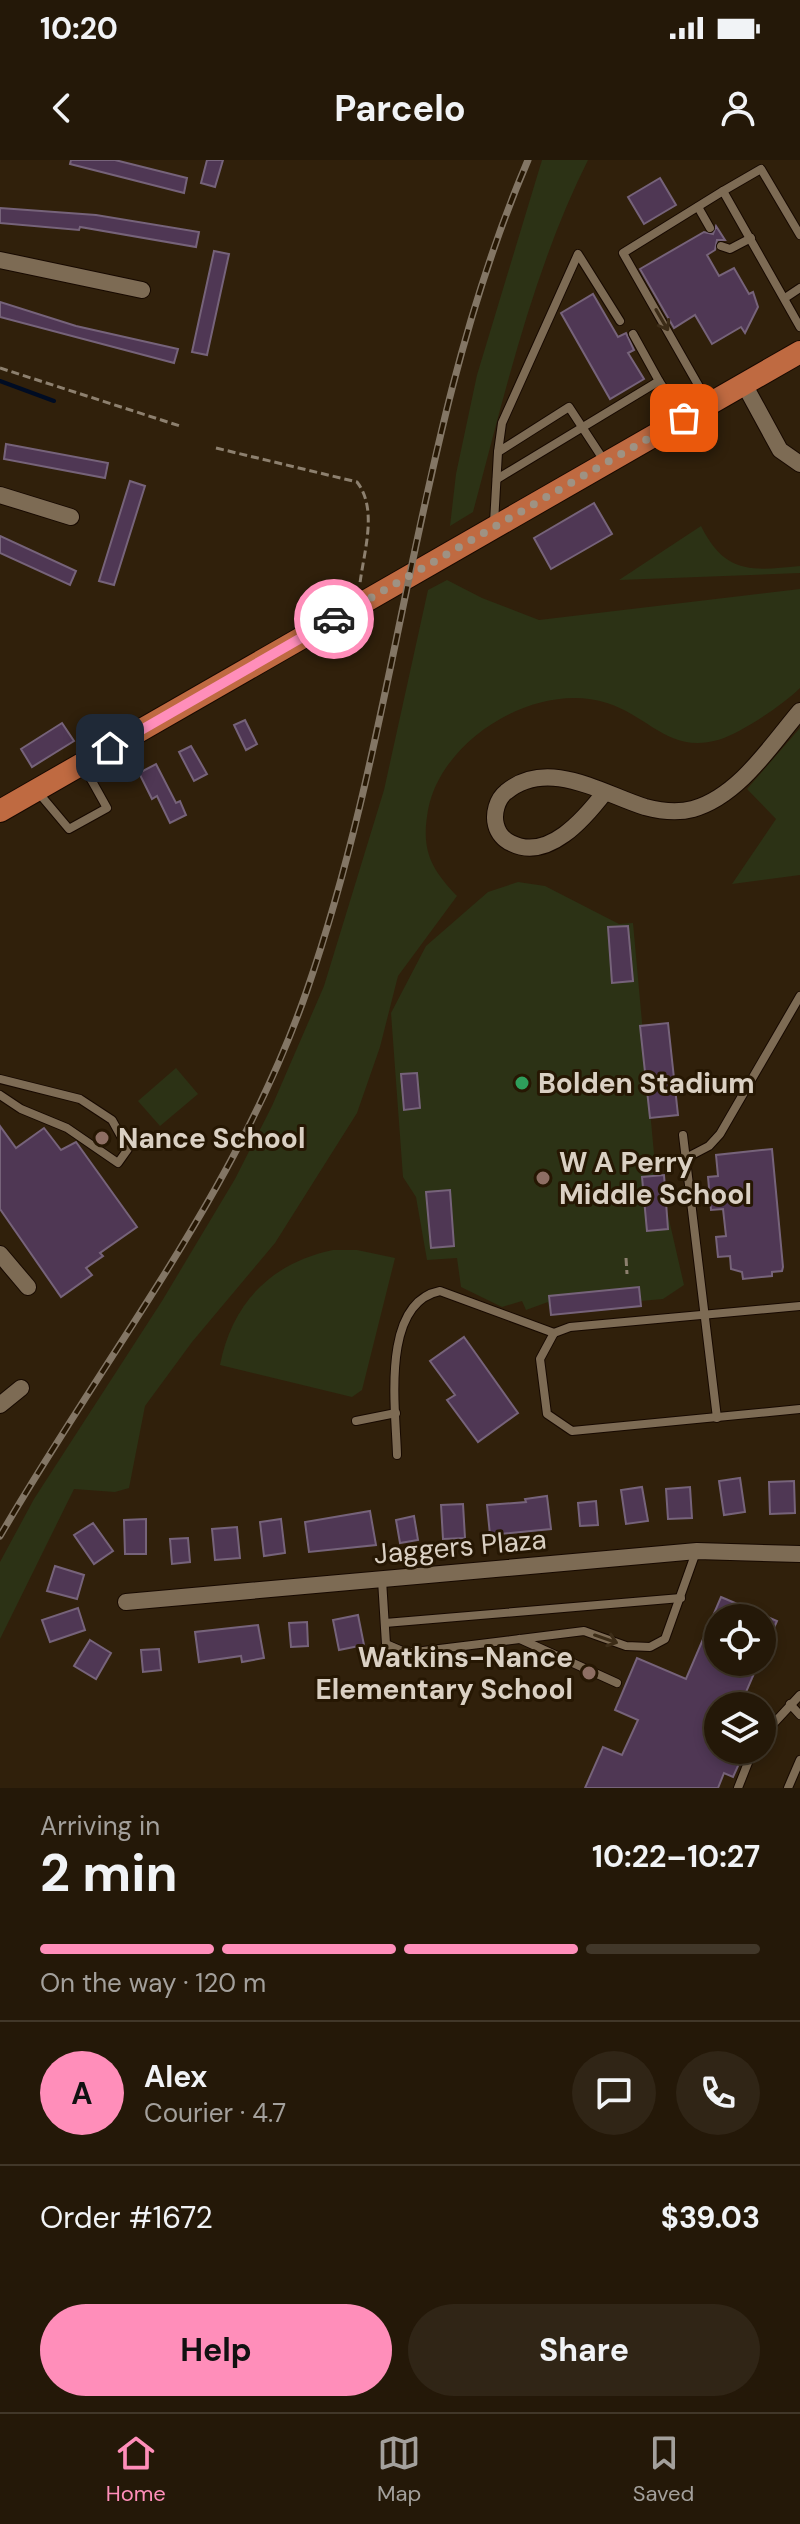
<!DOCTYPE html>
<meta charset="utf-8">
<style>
body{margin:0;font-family:"DM Sans",sans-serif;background:#302516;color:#f1f3f6;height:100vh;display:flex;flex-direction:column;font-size:30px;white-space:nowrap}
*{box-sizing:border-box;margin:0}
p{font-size:26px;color:#a3a09c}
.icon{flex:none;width:44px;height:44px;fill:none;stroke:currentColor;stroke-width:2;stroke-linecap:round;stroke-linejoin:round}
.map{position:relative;height:1628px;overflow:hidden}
.drawer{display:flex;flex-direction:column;background:#241808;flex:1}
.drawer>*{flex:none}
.buttons{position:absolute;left:704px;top:1444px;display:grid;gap:16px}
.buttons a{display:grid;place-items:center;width:72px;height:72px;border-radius:50%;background:#241808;box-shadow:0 4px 12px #0003,0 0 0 2px #413729;font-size:40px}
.pin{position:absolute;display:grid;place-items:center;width:68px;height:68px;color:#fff;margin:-34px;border-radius:16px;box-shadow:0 4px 12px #0006}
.courier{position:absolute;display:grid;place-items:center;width:80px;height:80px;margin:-40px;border:6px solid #ff8eba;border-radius:50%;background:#fff;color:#222;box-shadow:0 2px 10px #0007}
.headline em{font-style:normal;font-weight:700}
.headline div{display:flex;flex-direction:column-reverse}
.headline{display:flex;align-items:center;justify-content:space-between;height:136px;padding:0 40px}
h1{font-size:52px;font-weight:700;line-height:60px}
.bar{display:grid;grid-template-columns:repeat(4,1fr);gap:12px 8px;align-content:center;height:96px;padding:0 40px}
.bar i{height:10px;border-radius:6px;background:#413729}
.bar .current{background:#ff8eba}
.bar p{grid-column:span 4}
.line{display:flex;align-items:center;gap:20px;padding:0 40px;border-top:2px solid #413729}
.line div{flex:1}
.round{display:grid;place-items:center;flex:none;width:84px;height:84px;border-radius:42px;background:#302516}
.button{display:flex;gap:16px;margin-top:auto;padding:16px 40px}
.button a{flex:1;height:92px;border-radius:48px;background:#ff8eba;color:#111;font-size:32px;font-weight:700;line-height:92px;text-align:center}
.button a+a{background:#302516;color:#f1f3f6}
.status{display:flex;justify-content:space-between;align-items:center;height:56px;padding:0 40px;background:#241808;direction:ltr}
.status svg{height:22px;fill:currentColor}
header{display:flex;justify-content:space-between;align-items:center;height:104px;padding:0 40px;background:#241808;font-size:36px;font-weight:700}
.tab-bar{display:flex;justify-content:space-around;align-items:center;height:112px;border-top:2px solid #413729;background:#241808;font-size:22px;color:#a3a09c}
.tab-bar a{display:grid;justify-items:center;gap:4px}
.tab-bar .current{color:#ff8eba}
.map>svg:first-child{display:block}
</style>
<div class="status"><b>10:20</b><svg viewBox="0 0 49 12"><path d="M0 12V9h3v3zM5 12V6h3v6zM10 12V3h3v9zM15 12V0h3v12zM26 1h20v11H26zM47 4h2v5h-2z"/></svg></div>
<header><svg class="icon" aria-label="back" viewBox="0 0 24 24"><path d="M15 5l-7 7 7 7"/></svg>Parcelo<svg class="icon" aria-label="person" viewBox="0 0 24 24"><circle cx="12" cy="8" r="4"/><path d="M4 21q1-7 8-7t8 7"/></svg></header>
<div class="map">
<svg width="800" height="1628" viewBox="0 0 800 1628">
<rect width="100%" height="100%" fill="#30200b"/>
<!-- green -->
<g fill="#2c3215">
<path d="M542 0H588C533 110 505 233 473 352L450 366 456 314 477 215Z"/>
<path d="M701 366C725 414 751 411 800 406V413L619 420Z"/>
<path d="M447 420 482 438 539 460 800 429V528C783 545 741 573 718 580 669 594 649 556 607 543 537 520 441 579 428 650 421 689 430 708 457 736L398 816 380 887 357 953 275 1083 192 1182 145 1246 129 1328 115 1332 74 1329 0 1479V1402L34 1339 162 1141 235 1019 272 946 324 826 384 630 428 430Z"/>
<path d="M800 568V715L732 724 776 659 747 629Z"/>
<path d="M518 722 545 726 619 764 633 763 654 994 684 1125 663 1139 549 1149 548 1142 526 1150 522 1141 502 1147 461 1127 457 1098 427 1100 416 1037 403 1017 391 853 426 786 488 732Z"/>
<path d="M176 908 198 934 160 966 138 941Z"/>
<path d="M333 1090H357L395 1098 362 1230 352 1237 220 1205C232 1143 271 1103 333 1090Z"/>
</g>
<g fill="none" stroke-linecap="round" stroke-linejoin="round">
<!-- stream -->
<path stroke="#000c23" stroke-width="4" d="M0 221 54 241"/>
</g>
<!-- building -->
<g fill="#4f3754" stroke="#76637a" stroke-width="2">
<path d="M71 0H115L187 18 184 33 70 4Z"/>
<path d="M207 0H223L215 27 201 23Z"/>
<path d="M660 18 676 45 644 64 628 37Z"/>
<path d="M0 48 96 55 199 72 196 87 80 67 79 70 0 63Z"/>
<path d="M716 66 725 80H717L715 90 707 95 719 116 734 108 749 134 753 132 758 147 745 173 741 167 712 184 695 155 674 168 640 109 704 72 713 74Z"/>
<path d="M214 91 229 94 207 195 192 192Z"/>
<path d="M593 134 618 177 626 173 634 190 628 193 644 219 610 239 561 153Z"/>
<path d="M0 142 76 166 178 189 174 203 0 157Z"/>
<path d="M6 284 108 303 105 318 4 299Z"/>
<path d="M130 321 145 326 114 425 99 421Z"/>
<path d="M594 343 612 374 551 409 534 378Z"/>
<path d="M0 376 76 411 70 425 0 393Z"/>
<path d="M245 560 257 584 246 590 234 565Z"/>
<path d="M62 563 74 581 32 607 21 589Z"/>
<path d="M191 586 207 614 194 621 179 592Z"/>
<path d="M156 604 176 643 180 641 186 655 170 663 157 636 152 639 139 613Z"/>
<path d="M628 766 633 821 612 823 608 767Z"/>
<path d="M668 863 678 955 650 958 640 866Z"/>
<path d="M417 913 420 948 404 950 401 914Z"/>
<path d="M0 966 16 988 44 968 61 990 76 982 137 1067 100 1093 103 1096 86 1108 92 1115 61 1137 0 1049Z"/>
<path d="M772 989 783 1107 782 1111 772 1112V1116L743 1119 742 1112 731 1109 730 1096 718 1097 716 1077 726 1076 723 1049 711 1050 708 1017 718 1016 716 995Z"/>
<path d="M664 1015 668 1069 647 1071 642 1017Z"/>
<path d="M450 1030 454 1086 431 1088 426 1032Z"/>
<path d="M639 1127 641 1146 551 1155 549 1136Z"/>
<path d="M464 1177 518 1253 478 1282 447 1240 455 1235 430 1201Z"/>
<path d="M740 1318 745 1352 724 1355 719 1321Z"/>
<path d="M794 1321 795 1353 770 1354 769 1322Z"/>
<path d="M642 1327 648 1361 626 1364 621 1330Z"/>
<path d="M690 1327 692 1358 668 1359 666 1329Z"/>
<path d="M547 1336 551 1369 490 1375 487 1345 526 1342 525 1339Z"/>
<path d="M596 1341 598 1365 580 1366 578 1343Z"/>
<path d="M463 1344 465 1378 443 1379 441 1345Z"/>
<path d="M370 1351 376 1385 309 1392 305 1362Z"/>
<path d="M414 1356 418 1380 400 1383 396 1360Z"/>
<path d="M146 1359V1394H125L124 1360Z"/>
<path d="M281 1359 285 1393 264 1396 260 1362Z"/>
<path d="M93 1363 113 1391 94 1404 74 1375Z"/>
<path d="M237 1367 240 1398 215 1400 212 1369Z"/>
<path d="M188 1378 190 1402 172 1404 170 1379Z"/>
<path d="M55 1406 84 1415 77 1439 47 1431Z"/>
<path d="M721 1437 777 1461 762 1495V1458H718V1502H759L740 1546H718V1590L743 1595 733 1617 724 1613 718 1628H585L603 1587 622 1595 638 1560 615 1550 637 1498 686 1519Z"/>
<path d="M78 1448 85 1470 50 1482 42 1460Z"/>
<path d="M358 1455 364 1485 339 1490 333 1460Z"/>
<path d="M307 1462 308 1486 291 1487 289 1463Z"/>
<path d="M258 1465 264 1498 242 1502 241 1496 199 1502 195 1472Z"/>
<path d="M90 1480 111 1493 96 1519 74 1506Z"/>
<path d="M159 1489 161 1510 143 1512 141 1490Z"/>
</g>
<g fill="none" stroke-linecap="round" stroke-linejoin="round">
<defs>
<g id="service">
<path d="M723 31 761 9 800 75"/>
<path d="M698 47 710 68"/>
<path d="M721 86 730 89 751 78"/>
<path d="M785 138 800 128"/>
<path d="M633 174 659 221"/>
<path d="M709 244 623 93 723 31 800 167"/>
<path d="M498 292 502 263 578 94 620 161"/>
<path d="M497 319 659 221 683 258"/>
<path d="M494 363 498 292 569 247 605 302"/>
<path d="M37 631 69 669 107 648 83 605"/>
<path d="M0 919 80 939 112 960 128 989 118 1003 67 968 21 949 0 935"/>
<path d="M683 975 717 1258"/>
<path d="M686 998 709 986 720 974 800 836"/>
<path d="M800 1146 570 1167 554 1173 540 1199 547 1254 572 1271 800 1249"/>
<path d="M356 1261 396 1253"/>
<path d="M397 1295C396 1250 380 1143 440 1131L554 1173"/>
<path d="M382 1420 386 1484 407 1493 584 1471 626 1486 650 1487 665 1479 696 1392"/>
<path d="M385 1463 681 1438"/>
<path d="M520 1479 617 1523"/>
<path d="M790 1544 800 1555"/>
<path d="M762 1576 800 1535"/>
<path d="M738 1628 753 1590"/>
<path d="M788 1628 800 1600"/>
</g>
<g id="minor">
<path d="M0 100 142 130"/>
<path d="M744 224 780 290 800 304"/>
<path d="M0 335 71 357"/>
<path d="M605 632C585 658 548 702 511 683 504 680 498 673 496 665 493 654 497 639 506 632 548 597 603 634 645 647 660 651 678 653 693 649 739 636 771 585 800 551"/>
<path d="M0 1094 28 1127"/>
<path d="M0 1245 21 1228"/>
<path d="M126 1442 697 1391 800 1394"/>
</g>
<path id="primary" d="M0 651 800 192"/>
</defs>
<!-- service casing -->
<use href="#service" stroke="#170900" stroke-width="10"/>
<!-- minor casing -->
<use href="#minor" stroke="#170900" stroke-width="18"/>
<!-- primary casing -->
<use href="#primary" stroke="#170900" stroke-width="24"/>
<!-- path -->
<g stroke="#8d806f" stroke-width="3" stroke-dasharray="8 4" stroke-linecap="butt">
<path d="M0 208 180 266"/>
<path d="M216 288 357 322C378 349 364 391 360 423"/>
<path d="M626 1098 627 1114"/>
</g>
<!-- service -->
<use href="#service" stroke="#7d6b54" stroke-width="8"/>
<!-- minor -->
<use href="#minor" stroke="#7d6b54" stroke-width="16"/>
<!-- primary -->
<use href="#primary" stroke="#bf6a41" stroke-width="22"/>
<defs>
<path id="rail" d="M0 1376C105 1195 238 1030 307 830 401 559 414 266 528 0"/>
</defs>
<!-- rail casing -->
<use href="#rail" stroke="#837665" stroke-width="7"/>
<!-- rail -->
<use href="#rail" stroke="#261703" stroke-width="4" stroke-dasharray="12" stroke-linecap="butt"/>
</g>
<!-- one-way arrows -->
<defs><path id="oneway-shaft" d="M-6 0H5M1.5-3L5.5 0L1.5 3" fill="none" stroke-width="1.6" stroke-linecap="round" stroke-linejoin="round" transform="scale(2)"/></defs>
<g stroke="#3c2c17">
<use href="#oneway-shaft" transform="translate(662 160) rotate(60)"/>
<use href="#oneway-shaft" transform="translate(606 1479) rotate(19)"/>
</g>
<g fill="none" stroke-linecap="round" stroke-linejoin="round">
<!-- done -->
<path stroke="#9e9283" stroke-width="8" stroke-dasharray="0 14.4" d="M334 459 684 258"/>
<!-- route -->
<path stroke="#ff8eba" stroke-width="10" d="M110 588 334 459"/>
</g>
<!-- markers -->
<circle fill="#2e9e5b" stroke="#261703" stroke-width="3" cx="522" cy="923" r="8"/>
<g fill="#8d6e63" stroke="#261703" stroke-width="3">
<circle cx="102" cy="978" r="8"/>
<circle cx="543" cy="1018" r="8"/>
<circle cx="589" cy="1513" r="8"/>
</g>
<g text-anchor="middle" stroke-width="6" stroke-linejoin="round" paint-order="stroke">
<!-- poi labels -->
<g font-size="28" font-weight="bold" fill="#dad0c3" stroke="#261703" text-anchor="start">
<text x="538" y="933">Bolden Stadium</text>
<text x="118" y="988">Nance School</text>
<text x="559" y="1012">W A Perry<tspan x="559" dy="32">Middle School</tspan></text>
<text x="573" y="1507" text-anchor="end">Watkins-Nance<tspan x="573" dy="32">Elementary School</tspan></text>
</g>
<!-- street labels -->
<g font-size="28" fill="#dad0c3" stroke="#261703">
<text transform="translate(460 1386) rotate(-5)" y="10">Jaggers Plaza</text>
</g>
</g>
</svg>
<div class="buttons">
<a><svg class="icon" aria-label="locate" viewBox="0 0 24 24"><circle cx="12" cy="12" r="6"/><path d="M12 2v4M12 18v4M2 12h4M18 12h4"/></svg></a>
<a><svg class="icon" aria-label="layers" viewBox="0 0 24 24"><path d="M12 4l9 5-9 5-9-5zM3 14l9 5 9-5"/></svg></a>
</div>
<div class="pin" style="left:684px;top:258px;background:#ea580c"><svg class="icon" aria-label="bag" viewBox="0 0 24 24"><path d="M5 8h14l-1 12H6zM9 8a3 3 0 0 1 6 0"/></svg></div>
<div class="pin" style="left:110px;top:588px;background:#1f2937"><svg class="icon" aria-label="home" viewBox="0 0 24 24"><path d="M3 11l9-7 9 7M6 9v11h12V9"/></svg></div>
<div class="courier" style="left:334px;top:459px"><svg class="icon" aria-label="car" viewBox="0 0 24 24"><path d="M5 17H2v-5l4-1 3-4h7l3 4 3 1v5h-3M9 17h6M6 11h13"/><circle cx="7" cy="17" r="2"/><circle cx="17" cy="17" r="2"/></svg></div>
</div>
<section class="drawer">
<div class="headline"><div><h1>2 min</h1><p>Arriving in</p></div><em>10:22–10:27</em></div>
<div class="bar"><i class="current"></i><i class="current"></i><i class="current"></i><i></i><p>On the way · 120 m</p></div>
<div class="line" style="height:144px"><b class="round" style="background:#ff8eba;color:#111">A</b><div><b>Alex</b><p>Courier · 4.7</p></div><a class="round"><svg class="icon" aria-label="chat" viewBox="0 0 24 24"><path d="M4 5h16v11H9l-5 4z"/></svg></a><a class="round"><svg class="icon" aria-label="phone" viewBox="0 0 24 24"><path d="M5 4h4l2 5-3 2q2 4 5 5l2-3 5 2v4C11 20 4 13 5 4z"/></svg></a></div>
<div class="line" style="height:104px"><div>Order #1672</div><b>$39.03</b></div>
<div class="button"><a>Help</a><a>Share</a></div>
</section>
<nav class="tab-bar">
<a class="current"><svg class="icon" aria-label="home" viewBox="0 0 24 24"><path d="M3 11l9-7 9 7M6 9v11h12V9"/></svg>Home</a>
<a><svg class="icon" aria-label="map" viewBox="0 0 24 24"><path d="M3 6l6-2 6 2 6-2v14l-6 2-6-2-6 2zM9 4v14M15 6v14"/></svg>Map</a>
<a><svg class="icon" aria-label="saved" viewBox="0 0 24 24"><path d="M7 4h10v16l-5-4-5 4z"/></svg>Saved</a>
</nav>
